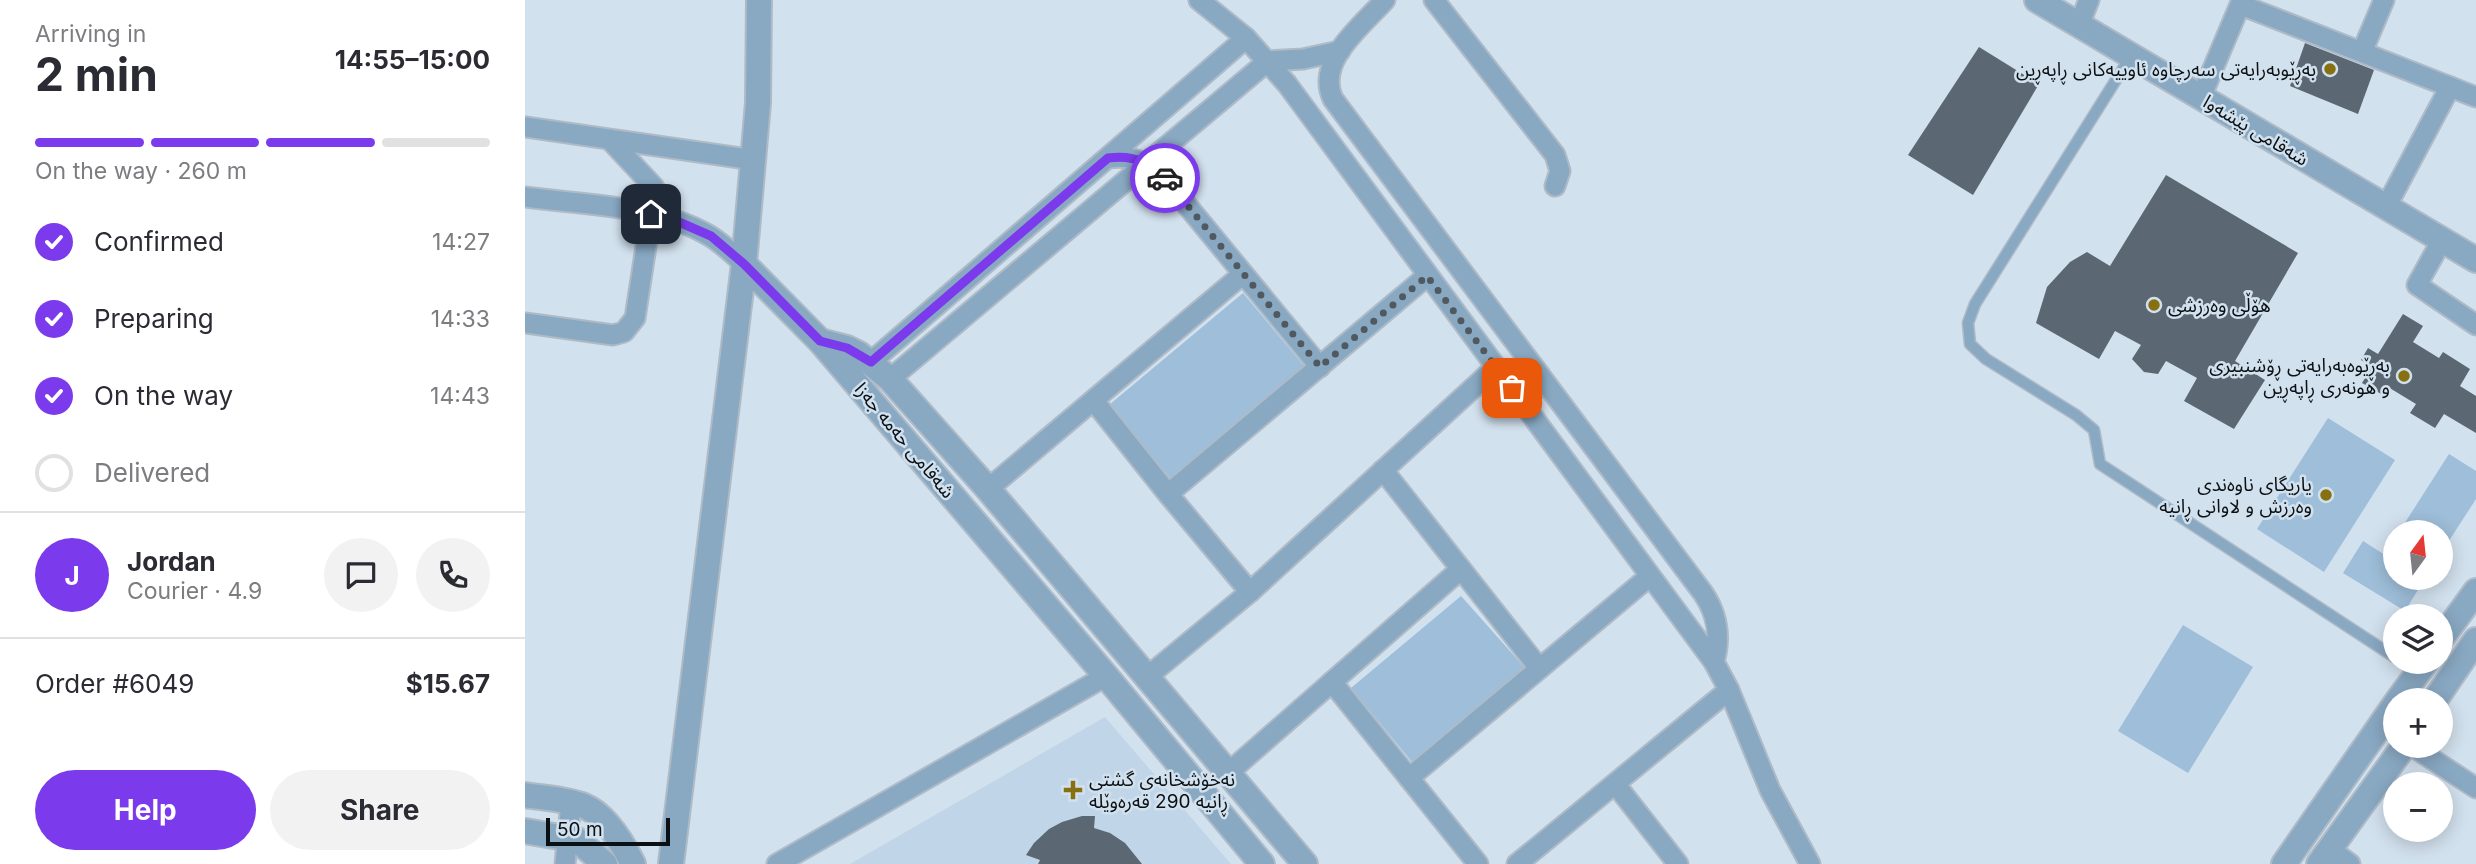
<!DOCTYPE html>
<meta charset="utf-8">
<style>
body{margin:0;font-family:Inter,"Noto Sans Arabic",sans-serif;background:#f2f2f3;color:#2b2b33;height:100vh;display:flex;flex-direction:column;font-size:26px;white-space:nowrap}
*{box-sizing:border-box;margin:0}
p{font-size:23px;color:#7c7c81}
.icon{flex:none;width:38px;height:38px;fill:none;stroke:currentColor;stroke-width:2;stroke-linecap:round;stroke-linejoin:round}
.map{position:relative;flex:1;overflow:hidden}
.details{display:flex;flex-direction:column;background:#fff;width:525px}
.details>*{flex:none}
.needle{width:46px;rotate:15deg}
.controls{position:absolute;left:1858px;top:520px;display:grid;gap:14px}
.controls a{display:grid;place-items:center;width:70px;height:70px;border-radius:50%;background:#fff;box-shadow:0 4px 18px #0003;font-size:35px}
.scale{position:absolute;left:21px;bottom:18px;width:124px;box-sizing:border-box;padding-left:7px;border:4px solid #0b1014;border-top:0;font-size:19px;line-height:24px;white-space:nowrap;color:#0b1014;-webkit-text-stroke:5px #d2e1ee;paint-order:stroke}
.pin{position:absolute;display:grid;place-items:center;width:60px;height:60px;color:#fff;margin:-30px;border-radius:14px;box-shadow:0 4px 10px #0006}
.courier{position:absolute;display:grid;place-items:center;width:70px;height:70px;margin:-35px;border:5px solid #7c3aed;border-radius:50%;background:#fff;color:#222;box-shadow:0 2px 9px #0007}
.headline em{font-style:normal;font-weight:700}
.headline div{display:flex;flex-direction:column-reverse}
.headline{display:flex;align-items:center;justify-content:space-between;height:119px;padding:0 35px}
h1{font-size:46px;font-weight:700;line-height:52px}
.bar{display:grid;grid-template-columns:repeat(4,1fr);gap:10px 7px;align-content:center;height:84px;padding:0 35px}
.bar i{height:9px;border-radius:5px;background:#e1e1e2}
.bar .on{background:#7c3aed}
.bar p{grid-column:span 4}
.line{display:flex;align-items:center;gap:18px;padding:0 35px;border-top:2px solid #e1e1e2}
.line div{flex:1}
.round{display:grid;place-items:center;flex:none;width:74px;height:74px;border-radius:37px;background:#f2f2f3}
ol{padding:0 35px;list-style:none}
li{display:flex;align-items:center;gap:21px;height:77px}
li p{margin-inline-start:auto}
li .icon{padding:7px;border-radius:50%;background:#7c3aed;color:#fff;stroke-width:4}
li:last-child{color:#7c7c81}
li i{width:38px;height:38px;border:4px solid #e1e1e2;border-radius:50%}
.action{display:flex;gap:14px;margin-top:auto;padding:14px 35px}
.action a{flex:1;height:80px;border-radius:42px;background:#7c3aed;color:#fff;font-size:28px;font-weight:700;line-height:80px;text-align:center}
.action a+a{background:#f2f2f3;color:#2b2b33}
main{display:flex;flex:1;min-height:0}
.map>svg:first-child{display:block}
</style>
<main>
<section class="details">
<div class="headline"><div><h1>2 min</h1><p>Arriving in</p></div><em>14:55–15:00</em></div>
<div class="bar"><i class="on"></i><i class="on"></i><i class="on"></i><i></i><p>On the way · 260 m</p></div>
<ol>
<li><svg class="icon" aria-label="check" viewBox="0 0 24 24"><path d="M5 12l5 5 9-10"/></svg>Confirmed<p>14:27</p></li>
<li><svg class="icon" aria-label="check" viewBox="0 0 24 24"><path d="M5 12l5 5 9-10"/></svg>Preparing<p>14:33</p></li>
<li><svg class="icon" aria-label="check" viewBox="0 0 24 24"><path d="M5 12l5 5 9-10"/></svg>On the way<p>14:43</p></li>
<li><i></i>Delivered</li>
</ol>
<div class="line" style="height:126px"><b class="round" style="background:#7c3aed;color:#fff">J</b><div><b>Jordan</b><p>Courier · 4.9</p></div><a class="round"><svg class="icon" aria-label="chat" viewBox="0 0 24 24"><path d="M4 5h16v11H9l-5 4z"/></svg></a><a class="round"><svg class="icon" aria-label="phone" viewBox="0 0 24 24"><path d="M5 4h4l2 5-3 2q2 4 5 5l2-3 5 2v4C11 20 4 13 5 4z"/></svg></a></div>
<div class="line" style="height:91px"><div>Order #6049</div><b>$15.67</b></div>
<div class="action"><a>Help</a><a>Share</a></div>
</section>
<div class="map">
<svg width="1951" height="864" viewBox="0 0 1951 864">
<rect width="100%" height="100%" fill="#d2e1ee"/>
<!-- built -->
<path fill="#c0d5e7" d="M580 717 706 864H325Z"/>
<!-- green -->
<g fill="#9ebed9">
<path d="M718 293 780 367 646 479 584 405Z"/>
<path d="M1803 418 1870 460 1799 572 1732 529Z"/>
<path d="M1924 454 1951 471V499L1916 553V532H1874Z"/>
<path d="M1838 541 1871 562V578H1895L1899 580 1880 611 1818 573Z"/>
<path d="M936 596 1000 668 887 762 826 688Z"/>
<path d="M1658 625 1728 667 1663 773 1593 731Z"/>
</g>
<!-- building -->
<g fill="#5b6873">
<path d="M1780 43 1849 70 1833 114 1765 86Z"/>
<path d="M1454 47 1514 84 1448 195 1383 155Z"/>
<path d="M1641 175 1773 253 1710 361 1740 380 1709 429 1659 401 1672 378 1641 361 1633 374 1619 372 1607 359 1616 345 1590 331 1574 359 1511 323 1522 287 1545 262 1562 252 1585 266Z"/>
<path d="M1878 314 1898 326 1888 342 1914 358 1918 352 1945 369 1935 386 1951 396V433L1919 414 1910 428 1885 413 1891 404 1863 387 1858 395 1837 383 1847 367 1836 360 1843 348 1853 354Z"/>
<path d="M557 816H570L569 828 585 833 600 843 617 864H513L515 860 501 855 509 843 524 829 537 822Z"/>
</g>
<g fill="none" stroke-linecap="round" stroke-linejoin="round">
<defs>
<path id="service" d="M1606 56 1450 304 1443 323 1445 344 1461 359 1551 415 1569 430 1575 464 1871 658"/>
<g id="minor">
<path d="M674 0 721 38 762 84 1189 662 1204 690 1245 790 1285 864"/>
<path d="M860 0C837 26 790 61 808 99L1178 593C1193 615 1196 637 1189 662"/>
<path d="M909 0 1030 155 1035 171 1030 186"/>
<path d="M1716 5 1951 97"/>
<path d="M1554 25 1564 0"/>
<path d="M1837 52 1859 0"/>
<path d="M1676 97 1717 0"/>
<path d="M0 127 229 160"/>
<path d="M85 140 128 186 147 219"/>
<path d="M583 158C604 155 621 160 637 175L795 367"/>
<path d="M0 197C59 205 133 205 185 236 198 244 208 254 219 264"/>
<path d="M1861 207 1925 87"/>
<path d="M1917 240 1892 285 1951 325"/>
<path d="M0 323 88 335 99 332 110 318 126 214"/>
<path d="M346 362 721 38"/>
<path d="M365 379 743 61 778 59 815 51"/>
<path d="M569 401 643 494 725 592"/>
<path d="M858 470 1014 668"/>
<path d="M463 489 718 274"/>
<path d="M643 494 902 276"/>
<path d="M622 677 725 592 971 367"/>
<path d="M807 682 953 864"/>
<path d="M1887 746 1951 788"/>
<path d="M703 773 936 569"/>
<path d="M884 778 1125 576"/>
<path d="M1091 785 1153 864"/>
<path d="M1805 849 1825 864"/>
<path d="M40 864 46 803"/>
<path d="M252 864 581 676"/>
<path d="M992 864 1204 690"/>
</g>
<g id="tertiary">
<path d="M1512 0 1951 260"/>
<path d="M219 264 295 341 581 676 737 864"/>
<path d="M295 341 322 348 334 354 365 379 463 489 780 864"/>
<path d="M1916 639 1951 591"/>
<path d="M1873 700 1901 662"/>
<path d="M1910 700 1951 640"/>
<path d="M0 795C19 798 42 799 59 806 81 815 98 844 108 864"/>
<path d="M0 831 52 840 80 864"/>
<path d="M146 864 219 264 233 103 234 0"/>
<path d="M1759 864 1871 703"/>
<path d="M1794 864 1879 746"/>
</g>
</defs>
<!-- service casing -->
<use href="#service" stroke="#aebbc7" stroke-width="13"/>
<!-- minor casing -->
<use href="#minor" stroke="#aebbc7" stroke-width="23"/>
<!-- tertiary casing -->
<use href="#tertiary" stroke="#aebbc7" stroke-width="28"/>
<!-- service -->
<use href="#service" stroke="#89a8c2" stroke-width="10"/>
<!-- minor -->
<use href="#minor" stroke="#89a8c2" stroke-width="19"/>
<!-- tertiary -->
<use href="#tertiary" stroke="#89a8c2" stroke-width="24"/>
</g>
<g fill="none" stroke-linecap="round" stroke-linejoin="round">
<!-- done -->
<path stroke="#515960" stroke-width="7" stroke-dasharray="0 12.6" d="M640 178 795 367 902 276 987 388"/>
<!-- route -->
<path stroke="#7c3aed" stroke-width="9" d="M126 214 147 219 186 236 219 264 295 341 322 348 346 362 583 158C605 155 625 161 640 178"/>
</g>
<!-- markers -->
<g fill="#877011" stroke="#d2e1ee" stroke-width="2.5">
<circle cx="1805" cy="69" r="7"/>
<circle cx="1629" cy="305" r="7"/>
<circle cx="1879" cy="376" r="7"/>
<circle cx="1801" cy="495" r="7"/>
<path d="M544.5 779.5h7v7h7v7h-7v7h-7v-7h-7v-7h7z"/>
</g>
<g text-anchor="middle" stroke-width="5" stroke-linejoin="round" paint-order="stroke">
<!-- poi labels -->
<g font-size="19" fill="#0b1014" stroke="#d2e1ee" text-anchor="end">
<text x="1791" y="76">بەڕێوبەرایەتی سەرچاوە ئاوییەکانی ڕاپەڕین</text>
<text x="1643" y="312" text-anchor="start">هۆڵی وەرزشی</text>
<text x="1865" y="372">بەڕێوەبەرایەتی ڕۆشنبیری<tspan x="1865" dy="22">و هونەری ڕاپەڕین</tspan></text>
<text x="1787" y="491">یاریگای ناوەندی<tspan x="1787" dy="22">وەرزش و لاوانی ڕانیە</tspan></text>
<text x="564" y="786" text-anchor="start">نەخۆشخانەی گشتی<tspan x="564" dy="22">ڕانیە 290 قەرەوێلە</tspan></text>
</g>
<!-- street labels -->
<g font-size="19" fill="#0b1014" stroke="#d2e1ee">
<text transform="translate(1731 130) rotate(31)" y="7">شەقامی پێشەوا</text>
<text transform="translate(380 440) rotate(50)" y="7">شەقامی حەمە جەزا</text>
</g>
</g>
</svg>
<div class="controls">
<a><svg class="needle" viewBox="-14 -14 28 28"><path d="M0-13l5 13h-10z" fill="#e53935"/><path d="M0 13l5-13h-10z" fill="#7c7c81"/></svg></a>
<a><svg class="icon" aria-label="layers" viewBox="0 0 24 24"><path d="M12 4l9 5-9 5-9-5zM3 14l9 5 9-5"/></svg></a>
<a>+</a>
<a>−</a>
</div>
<div class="scale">50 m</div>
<div class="pin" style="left:987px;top:388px;background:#ea580c"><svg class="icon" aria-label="bag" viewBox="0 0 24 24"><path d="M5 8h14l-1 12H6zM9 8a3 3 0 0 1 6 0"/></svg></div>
<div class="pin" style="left:126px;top:214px;background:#1f2937"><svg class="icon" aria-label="home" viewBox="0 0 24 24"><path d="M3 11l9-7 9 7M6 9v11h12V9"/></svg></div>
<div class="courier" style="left:640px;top:178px"><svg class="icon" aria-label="car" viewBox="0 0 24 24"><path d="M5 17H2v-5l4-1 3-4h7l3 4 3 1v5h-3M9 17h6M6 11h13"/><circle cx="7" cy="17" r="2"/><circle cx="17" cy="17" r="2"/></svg></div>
</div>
</main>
